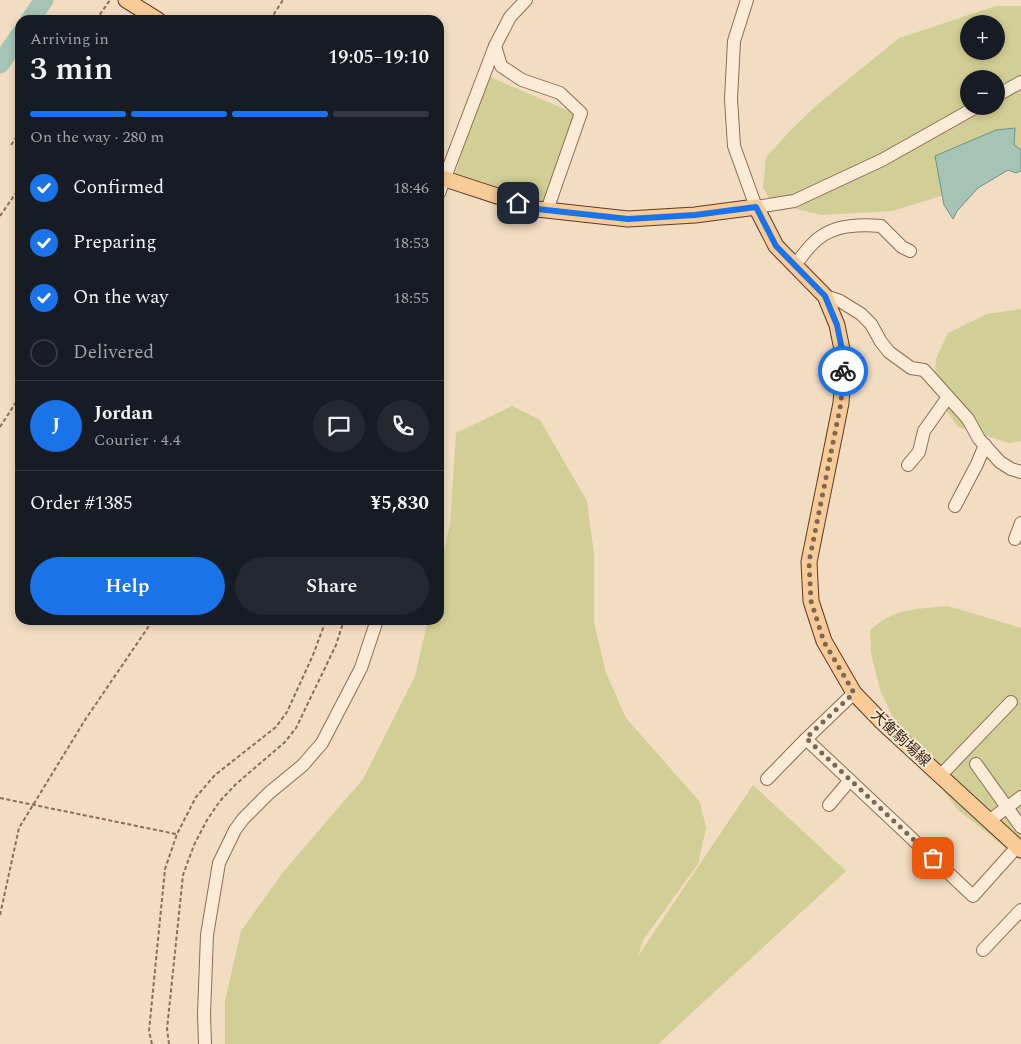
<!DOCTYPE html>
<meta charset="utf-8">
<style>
body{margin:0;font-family:Spectral,"Noto Sans JP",serif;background:#242831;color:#f1f3f6;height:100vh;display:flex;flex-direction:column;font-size:19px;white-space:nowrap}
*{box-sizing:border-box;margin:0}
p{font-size:16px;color:#9ea1a6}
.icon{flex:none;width:28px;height:28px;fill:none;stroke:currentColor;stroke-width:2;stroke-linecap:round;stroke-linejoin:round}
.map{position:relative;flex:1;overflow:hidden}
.drawer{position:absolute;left:15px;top:15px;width:429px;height:610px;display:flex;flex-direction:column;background:#171b24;border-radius:15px;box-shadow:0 2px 8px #0003}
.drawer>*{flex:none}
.tools{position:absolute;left:960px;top:15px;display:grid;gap:10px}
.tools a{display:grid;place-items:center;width:45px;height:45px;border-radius:50%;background:#171b24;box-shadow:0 2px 8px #0003;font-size:25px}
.pin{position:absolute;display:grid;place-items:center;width:42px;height:42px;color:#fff;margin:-21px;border-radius:10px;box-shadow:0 2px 8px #0006}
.courier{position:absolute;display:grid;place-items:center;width:50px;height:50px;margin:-25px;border:4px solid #1a73e8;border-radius:50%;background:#fff;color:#222;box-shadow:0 1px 6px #0007}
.summary em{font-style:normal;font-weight:600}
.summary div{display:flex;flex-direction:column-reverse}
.summary{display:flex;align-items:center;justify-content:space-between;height:85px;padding:0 15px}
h1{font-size:32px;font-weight:600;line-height:38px}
.bar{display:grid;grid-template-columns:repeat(4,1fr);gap:8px 5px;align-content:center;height:60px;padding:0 15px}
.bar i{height:6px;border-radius:4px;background:#363941}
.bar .current{background:#1a73e8}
.bar p{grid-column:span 4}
.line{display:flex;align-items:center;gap:12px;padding:0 15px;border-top:1px solid #363941}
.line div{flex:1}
.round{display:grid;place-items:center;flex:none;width:52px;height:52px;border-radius:26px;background:#242831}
ol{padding:0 15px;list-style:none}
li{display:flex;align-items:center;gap:15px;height:55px}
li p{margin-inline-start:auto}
li .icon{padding:5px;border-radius:50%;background:#1a73e8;color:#fff;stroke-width:4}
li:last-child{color:#9ea1a6}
li i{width:28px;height:28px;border:2px solid #363941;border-radius:50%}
.primary-button{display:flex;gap:10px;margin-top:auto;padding:10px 15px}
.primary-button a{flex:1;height:58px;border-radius:30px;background:#1a73e8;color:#fff;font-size:20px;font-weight:600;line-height:58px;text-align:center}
.primary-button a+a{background:#242831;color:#f1f3f6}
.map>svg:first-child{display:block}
</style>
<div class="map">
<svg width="1021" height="1044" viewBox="0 0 1021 1044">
<rect width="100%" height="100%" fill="#f2dcc2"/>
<!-- green -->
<g fill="#d1cf95" fill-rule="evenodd">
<path d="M996 6H1021V160L958 191 892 211 822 215 771 203 763 187 766 157 791 130 818 104 899 38ZM969 24H996V51H969ZM969 79H996V106H969Z"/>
<path d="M488 76 576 114 545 203 454 176Z"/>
<path d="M1021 309V441L1009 443 958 427 944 407 935 379 936 359 948 333 987 314Z"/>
<path d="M512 406 540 420 587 501 594 554V623L606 673 626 718 700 802 706 828 698 864 643 940 638 956 753 785 846 871 658 1044H225V1001L241 931 284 871 363 779 415 676 428 620H439V572L450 524 456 433Z"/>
<path d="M948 606 1021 628V860L958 810 903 738 880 690 871 653 870 630C894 608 917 609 948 606Z"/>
</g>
<!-- water -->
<path fill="#a5c4b6" stroke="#6a9383" d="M1015 128 1014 145 1021 150V171L1016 173 1008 170 978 188 957 211 953 219 944 205 935 156 996 130Z"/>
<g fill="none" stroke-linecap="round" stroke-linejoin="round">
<!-- river -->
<g stroke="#a5c4b6" stroke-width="19">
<path d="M30 20 44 0"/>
<path d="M0 64 20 35"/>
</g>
<defs>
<g id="minor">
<path d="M747 0 734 41 731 99 734 146 756 207 794 201 882 160 978 106"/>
<path d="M495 46 501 66 522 80 560 93 581 113 547 210"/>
<path d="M996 96 1021 82"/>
<path d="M439 193 495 46 510 17 526 0"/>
<path d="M794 266C802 257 809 245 819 238 835 225 860 224 881 226L902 247 910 251"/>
<path d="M825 296 840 301 861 314 871 324 881 342 889 352 911 368 924 370 968 419 979 439 1000 462 1011 469 1021 472"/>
<path d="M908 465 919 452 924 431 948 397"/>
<path d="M955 506 977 464 985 445"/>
<path d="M1015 539 1021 523"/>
<path d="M806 739 973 896 1017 847"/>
<path d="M976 764 1021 827"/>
<path d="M941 775 1011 702"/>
<path d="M767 779 806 739 854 693"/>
<path d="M829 805 850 780"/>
<path d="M990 820 1021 797"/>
<path d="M983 950 1021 910"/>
<path d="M205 1044 204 1014 207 935 219 863 235 830 243 819 269 793 303 765 322 743 361 668 377 620"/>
</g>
<g id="major">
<path d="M126 0 158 20"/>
<path d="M439 177 537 209 628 219 695 215 756 207 776 246 825 296 837 325 844 359 841 403 809 562 811 601 824 641 854 693 883 723 1021 850"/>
</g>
</defs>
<!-- minor casing -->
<use href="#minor" stroke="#8e6c57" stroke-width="14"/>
<!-- major casing -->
<use href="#major" stroke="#5b3b2c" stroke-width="17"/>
<!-- path -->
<g stroke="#8e6c57" stroke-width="2" stroke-dasharray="4 2.5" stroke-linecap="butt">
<path d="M96 20 110 0"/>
<path d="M270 20 283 0"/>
<path d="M11 145 20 132"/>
<path d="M0 216 20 187"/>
<path d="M0 427 20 396"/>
<path d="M0 798 176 834"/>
<path d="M0 915 19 828 85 720 153 620"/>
<path d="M152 1044 149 1031 165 869 177 834 196 797 215 775 276 727 287 712 313 655 326 620"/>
<path d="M169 1044 167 1029 183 875 194 845 207 820 220 801 236 784 285 742 296 728 336 645 344 620"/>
</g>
<!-- minor -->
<use href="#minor" stroke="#fcebd6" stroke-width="12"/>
<!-- major -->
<use href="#major" stroke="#f8cb97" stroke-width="15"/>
</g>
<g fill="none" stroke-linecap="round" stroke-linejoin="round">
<!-- done -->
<path stroke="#7c6657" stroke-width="5" stroke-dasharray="0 9" d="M843 371 841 403 809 562 811 601 824 642 854 693 806 738 933 858"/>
<!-- route -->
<path stroke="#1a73e8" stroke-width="6" d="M518 203 537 209 628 219 695 215 756 207 776 246 825 296 837 325 844 359 843 371"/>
</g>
<g text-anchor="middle" stroke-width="4" stroke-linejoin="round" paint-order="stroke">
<!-- street labels -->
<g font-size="15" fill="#3c271d" stroke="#f8e8d2">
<text transform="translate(901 738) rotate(43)" y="5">大衡駒場線</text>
</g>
</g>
</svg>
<div class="tools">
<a>+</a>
<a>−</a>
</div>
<div class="pin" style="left:933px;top:858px;background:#ea580c"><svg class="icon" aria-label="bag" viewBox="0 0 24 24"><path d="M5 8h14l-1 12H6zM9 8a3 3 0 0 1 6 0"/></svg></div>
<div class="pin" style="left:518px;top:203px;background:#1f2937"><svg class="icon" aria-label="home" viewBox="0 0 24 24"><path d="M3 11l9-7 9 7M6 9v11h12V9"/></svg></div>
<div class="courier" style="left:843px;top:371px"><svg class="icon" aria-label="bike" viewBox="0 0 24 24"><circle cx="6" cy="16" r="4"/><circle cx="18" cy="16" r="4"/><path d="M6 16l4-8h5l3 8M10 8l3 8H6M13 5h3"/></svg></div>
<section class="drawer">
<div class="summary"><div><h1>3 min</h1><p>Arriving in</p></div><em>19:05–19:10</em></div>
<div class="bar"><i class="current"></i><i class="current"></i><i class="current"></i><i></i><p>On the way · 280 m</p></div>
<ol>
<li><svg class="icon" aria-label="check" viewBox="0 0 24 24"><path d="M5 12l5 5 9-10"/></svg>Confirmed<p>18:46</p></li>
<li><svg class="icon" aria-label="check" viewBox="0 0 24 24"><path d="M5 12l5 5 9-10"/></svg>Preparing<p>18:53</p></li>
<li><svg class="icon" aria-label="check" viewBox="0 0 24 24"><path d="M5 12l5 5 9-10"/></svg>On the way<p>18:55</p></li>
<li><i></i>Delivered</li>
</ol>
<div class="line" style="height:90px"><b class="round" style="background:#1a73e8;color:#fff">J</b><div><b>Jordan</b><p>Courier · 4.4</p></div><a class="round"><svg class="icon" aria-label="chat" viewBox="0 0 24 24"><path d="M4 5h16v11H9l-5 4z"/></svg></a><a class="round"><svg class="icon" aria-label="phone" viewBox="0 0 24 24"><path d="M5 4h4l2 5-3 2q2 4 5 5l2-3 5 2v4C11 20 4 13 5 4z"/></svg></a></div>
<div class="line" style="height:65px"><div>Order #1385</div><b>¥5,830</b></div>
<div class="primary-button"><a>Help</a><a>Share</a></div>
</section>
</div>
